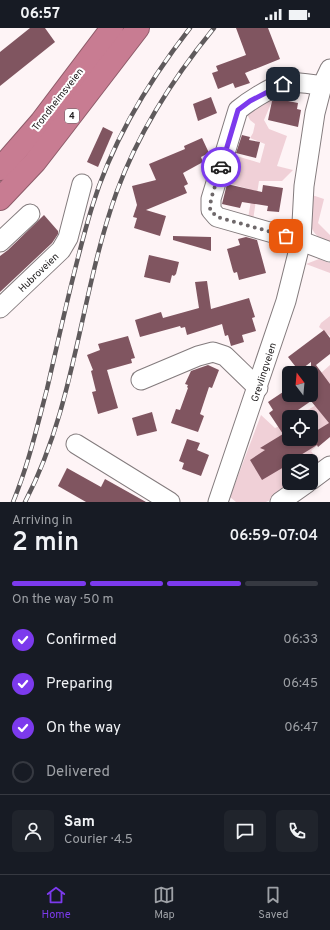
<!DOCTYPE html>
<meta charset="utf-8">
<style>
body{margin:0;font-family:Overpass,sans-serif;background:#20242c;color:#f1f3f6;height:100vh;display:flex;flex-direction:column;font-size:15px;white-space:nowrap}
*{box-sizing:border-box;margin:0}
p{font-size:13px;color:#9ea1a6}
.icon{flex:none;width:22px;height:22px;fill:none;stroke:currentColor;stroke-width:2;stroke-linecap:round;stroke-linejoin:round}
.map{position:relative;height:474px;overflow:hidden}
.details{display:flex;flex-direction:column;background:#171b24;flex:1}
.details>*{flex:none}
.needle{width:26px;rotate:344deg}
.buttons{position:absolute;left:282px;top:338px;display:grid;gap:8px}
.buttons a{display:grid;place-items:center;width:36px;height:36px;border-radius:6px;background:#171b24;box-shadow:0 2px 6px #0003;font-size:20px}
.pin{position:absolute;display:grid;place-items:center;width:34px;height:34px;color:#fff;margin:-17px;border-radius:8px;box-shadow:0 2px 6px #0006}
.courier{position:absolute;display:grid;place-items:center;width:40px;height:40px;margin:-20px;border:3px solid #7c3aed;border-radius:50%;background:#fff;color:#222;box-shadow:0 1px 5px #0007}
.headline em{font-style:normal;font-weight:600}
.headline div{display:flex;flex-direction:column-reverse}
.headline{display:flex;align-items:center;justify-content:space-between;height:68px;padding:0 12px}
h1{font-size:26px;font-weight:600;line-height:30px}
.bar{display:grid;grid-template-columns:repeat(4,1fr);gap:6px 4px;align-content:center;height:48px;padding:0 12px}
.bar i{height:5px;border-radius:3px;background:#363941}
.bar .active{background:#7c3aed}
.bar p{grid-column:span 4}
.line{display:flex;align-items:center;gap:10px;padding:0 12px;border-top:1px solid #363941}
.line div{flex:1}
.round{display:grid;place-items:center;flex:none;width:42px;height:42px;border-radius:6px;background:#20242c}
ol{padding:0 12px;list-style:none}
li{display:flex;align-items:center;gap:12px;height:44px}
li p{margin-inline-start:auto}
li .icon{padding:4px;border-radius:50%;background:#7c3aed;color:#fff;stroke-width:4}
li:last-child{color:#9ea1a6}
li i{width:22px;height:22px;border:2px solid #363941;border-radius:50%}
.status{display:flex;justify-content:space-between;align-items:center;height:28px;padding:0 20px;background:#171b24;direction:ltr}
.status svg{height:11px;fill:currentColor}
.dock{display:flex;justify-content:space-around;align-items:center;height:56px;border-top:1px solid #363941;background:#171b24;font-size:11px;color:#9ea1a6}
.dock a{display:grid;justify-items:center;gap:2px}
.dock .active{color:#7c3aed}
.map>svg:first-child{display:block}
</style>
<div class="status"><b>06:57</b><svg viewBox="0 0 49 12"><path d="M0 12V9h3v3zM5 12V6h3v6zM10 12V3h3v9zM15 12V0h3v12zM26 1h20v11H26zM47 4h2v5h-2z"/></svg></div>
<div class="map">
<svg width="330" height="474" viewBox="0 0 330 474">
<rect width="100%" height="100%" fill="#fef4f6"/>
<!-- green -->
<g fill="#f0d0d7">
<path d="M273 65V71L264 92 269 101 287 108 277 138 293 142 282 153H259L253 192 248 190 252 167 249 161 224 154 226 125 260 135 265 116 250 110 253 105 255 96 250 92 244 80Z"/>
<path d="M312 167 324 171 318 195 330 207V217C305 203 309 192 312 167Z"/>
<path d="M319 231 330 235V245L306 236Z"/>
<path d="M330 288V308L319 299 321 295Z"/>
<path d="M330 337V407L329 406 311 423 324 440 311 449V433H289V455H302L290 462 266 474H236L230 469 261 387 275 400 289 394V411H311V389H297L322 373 312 353Z"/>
</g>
<!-- building -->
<g fill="#805560" fill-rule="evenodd">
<path d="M30 0H45L55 14 0 58V24Z"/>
<path d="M236 0H268L280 31 245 45 250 55 235 60 233 55 218 61 212 45 218 43 216 38 246 27Z"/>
<path d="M211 69 217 85 198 93 193 76Z"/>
<path d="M278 71 298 75 297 81 301 82 298 99 268 92 272 73H277Z"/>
<path d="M103 99 113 104 98 139 87 134Z"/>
<path d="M242 107 250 109 249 112 260 114 256 130 236 125Z"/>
<path d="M202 110 209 125 201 129 203 134 183 145 188 156 184 158 187 165 146 182 166 188 160 208 134 200 137 190 133 189 137 177 132 158 156 152 149 136 185 121 184 118Z"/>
<path d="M227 156 262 164 263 157 283 160 279 184 267 183 268 178 242 174 240 180 222 176Z"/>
<path d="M44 187 58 203V206L52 215 0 264V228L8 222Z"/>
<path d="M173 208 211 209V223L173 212Z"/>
<path d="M246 209 257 212 266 245 239 252 237 244 234 245 233 243 227 221 240 217 238 211Z"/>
<path d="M149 227 179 234 176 246 174 248 172 247 170 255 144 249Z"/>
<path d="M207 253 211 281 249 270 255 289 252 290 256 303 242 307 244 314 231 318 228 307 225 308 222 296 187 307 185 299 181 300 180 298 140 309 135 292 161 284 163 290 199 280 195 254Z"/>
<path d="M324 302 330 310V326L316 337 330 356V409L318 419 317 417 291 433H289L284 439 262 452 250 432 265 422 260 420 283 406 269 385 273 382 268 374 289 360V367H311V334L299 343 288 329ZM311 373 329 395 311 406V411H289L288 389Z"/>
<path d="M128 308 135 330 131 331 132 335 107 342 118 380 98 386 92 364 96 363 91 343 93 342 87 327 100 322 98 316Z"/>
<path d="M208 337 219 342 212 360 209 359 200 386 204 388 198 404 171 395 176 381 180 382 188 360 187 359 188 357 185 356 191 343Z"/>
<path d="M152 384 157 403 137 408 132 390Z"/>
<path d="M187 411 200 415 197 422 209 427 201 448 182 441 184 435 179 433Z"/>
<path d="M67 440 101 459 105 451 146 474H86L58 458Z"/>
</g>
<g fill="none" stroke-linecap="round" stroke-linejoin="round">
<defs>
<g id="minor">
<path d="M322 58C312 56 292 53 282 56 268 61 249 73 238 82L211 171V182L217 189 301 213 330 224"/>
<path d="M0 214 30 186"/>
<path d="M0 280 61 222 68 210 82 156"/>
<path d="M141 352 198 328 213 324 225 328 258 360"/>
<path d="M76 416 170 474"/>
<path d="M311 452 330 438"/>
<path d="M218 474 286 273 301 213 304 158 315 85 322 58 330 41"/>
<path d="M280 474 307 455"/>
</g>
<g id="highway">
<path d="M0 141 41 94 112 0"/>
<path d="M0 171 35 134 59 103 138 0"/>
</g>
</defs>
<!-- minor casing -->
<use href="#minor" stroke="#837b7d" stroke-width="21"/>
<!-- highway casing -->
<use href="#highway" stroke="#8d5b69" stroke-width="24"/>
<!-- minor -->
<use href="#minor" stroke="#fff" stroke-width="19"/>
<!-- highway -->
<use href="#highway" stroke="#c87c92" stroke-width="22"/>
<defs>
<g id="rail">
<path d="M13 474C28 438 37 399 47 361 61 301 74 238 92 179 112 113 148 54 190 0"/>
<path d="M25 474C76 377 80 265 117 163 139 103 174 49 214 0"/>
</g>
</defs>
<!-- rail casing -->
<use href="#rail" stroke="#5f5a5c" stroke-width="4.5"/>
<!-- rail -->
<use href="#rail" stroke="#fff" stroke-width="3" stroke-dasharray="9" stroke-linecap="butt"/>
</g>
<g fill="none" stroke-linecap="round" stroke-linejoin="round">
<!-- done -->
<path stroke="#6e686a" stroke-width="4" stroke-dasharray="0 7.2" d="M221 139 211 171 210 182 217 189 286 208"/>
<!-- route -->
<path stroke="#7c3aed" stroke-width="5" d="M221 139 238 82 250 73 283 56"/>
</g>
<g text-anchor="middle" stroke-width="4" stroke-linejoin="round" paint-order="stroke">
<!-- shield labels -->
<rect fill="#fff" stroke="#636162" stroke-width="1" x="65" y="81" width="14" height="14" rx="3"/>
<g font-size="9" font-weight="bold" fill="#201d1e">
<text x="72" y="91">4</text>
</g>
<!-- street labels -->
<g font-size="10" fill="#201d1e" stroke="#fff">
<text transform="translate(57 71) rotate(-52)" y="4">Trondheimsveien</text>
<text transform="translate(38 244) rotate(-44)" y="4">Hubroveien</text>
<text transform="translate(263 344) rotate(-72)" y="4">Grevlingveien</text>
</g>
</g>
</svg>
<div class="buttons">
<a><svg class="needle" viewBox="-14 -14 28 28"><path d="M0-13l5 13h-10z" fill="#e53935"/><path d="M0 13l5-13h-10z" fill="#9ea1a6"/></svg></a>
<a><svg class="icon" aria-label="locate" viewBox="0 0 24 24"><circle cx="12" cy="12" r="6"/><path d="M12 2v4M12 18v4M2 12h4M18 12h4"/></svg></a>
<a><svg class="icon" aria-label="layers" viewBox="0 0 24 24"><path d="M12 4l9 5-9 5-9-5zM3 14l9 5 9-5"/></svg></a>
</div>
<div class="pin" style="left:286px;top:208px;background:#ea580c"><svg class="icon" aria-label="bag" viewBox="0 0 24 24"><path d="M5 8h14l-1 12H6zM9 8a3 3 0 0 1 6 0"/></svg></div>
<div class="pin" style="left:283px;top:56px;background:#1f2937"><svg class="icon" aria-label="home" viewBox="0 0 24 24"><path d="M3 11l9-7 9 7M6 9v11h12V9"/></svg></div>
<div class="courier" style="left:221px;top:139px"><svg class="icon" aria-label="car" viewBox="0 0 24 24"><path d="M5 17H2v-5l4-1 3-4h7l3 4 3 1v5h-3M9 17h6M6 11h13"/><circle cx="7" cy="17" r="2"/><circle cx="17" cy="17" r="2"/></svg></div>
</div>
<section class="details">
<div class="headline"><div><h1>2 min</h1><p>Arriving in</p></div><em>06:59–07:04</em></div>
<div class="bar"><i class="active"></i><i class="active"></i><i class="active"></i><i></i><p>On the way · 50 m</p></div>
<ol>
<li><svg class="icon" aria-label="check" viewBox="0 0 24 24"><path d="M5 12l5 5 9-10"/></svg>Confirmed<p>06:33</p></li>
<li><svg class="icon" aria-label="check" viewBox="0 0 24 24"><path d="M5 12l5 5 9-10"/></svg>Preparing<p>06:45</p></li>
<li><svg class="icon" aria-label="check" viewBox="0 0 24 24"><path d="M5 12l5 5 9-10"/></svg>On the way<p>06:47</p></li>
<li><i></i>Delivered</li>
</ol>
<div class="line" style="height:72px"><a class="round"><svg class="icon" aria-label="person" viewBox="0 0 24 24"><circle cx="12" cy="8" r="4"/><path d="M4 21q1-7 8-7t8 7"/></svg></a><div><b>Sam</b><p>Courier · 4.5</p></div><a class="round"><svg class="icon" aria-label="chat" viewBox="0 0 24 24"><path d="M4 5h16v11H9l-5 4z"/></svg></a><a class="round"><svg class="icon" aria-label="phone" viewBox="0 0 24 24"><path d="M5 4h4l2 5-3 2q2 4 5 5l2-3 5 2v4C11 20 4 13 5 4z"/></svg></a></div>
</section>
<nav class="dock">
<a class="active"><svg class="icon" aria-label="home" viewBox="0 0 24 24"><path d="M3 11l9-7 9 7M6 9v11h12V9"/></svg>Home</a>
<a><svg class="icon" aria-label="map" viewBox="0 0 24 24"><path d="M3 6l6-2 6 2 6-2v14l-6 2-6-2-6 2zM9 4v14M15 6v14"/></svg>Map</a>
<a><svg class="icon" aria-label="saved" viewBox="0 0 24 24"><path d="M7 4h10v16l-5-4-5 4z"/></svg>Saved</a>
</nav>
